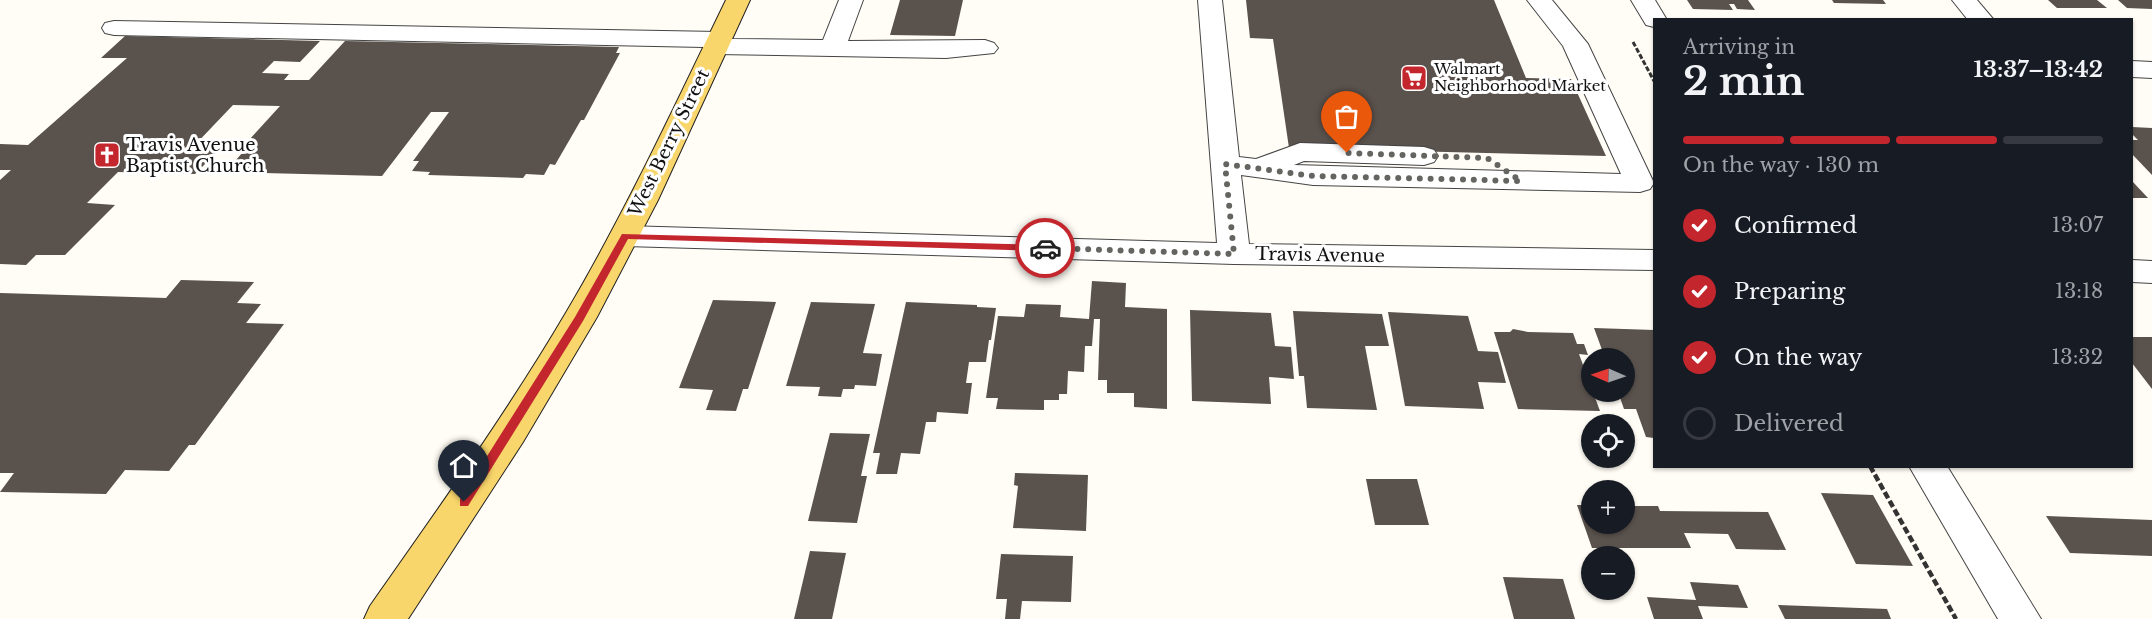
<!DOCTYPE html>
<meta charset="utf-8">
<style>
body{margin:0;font-family:"Libre Baskerville",serif;background:#20242c;color:#f1f3f6;height:100vh;display:flex;flex-direction:column;font-size:22px;white-space:nowrap}
*{box-sizing:border-box;margin:0}
p{font-size:20px;color:#9ea1a6}
.icon{flex:none;width:33px;height:33px;fill:none;stroke:currentColor;stroke-width:2;stroke-linecap:round;stroke-linejoin:round}
.map{position:relative;flex:1;overflow:hidden}
.side{position:absolute;left:1653px;top:18px;width:480px;height:450px;display:flex;flex-direction:column;background:#171b24;border-radius:0px;box-shadow:0 2px 4px #0004}
.side>*{flex:none}
.needle{width:39px;rotate:272deg}
.fabs{position:absolute;left:1581px;top:348px;display:grid;gap:12px}
.fabs a{display:grid;place-items:center;width:54px;height:54px;border-radius:50%;background:#171b24;box-shadow:0 2px 4px #0004;font-size:30px}
.pin{position:absolute;display:grid;place-items:center;width:51px;height:51px;color:#fff;margin:-62px -26px;border-radius:50% 50% 50% 0;rotate:-45deg;box-shadow:0 0 6px #0007}
.pin .icon{rotate:45deg}
.courier{position:absolute;display:grid;place-items:center;width:60px;height:60px;margin:-30px;border:4px solid #c4262e;border-radius:50%;background:#fff;color:#222;box-shadow:0 2px 8px #0007}
.overview em{font-style:normal;font-weight:700}
.overview div{display:flex;flex-direction:column-reverse}
.overview{display:flex;align-items:center;justify-content:space-between;height:102px;padding:0 30px}
h1{font-size:39px;font-weight:700;line-height:45px}
.bar{display:grid;grid-template-columns:repeat(4,1fr);gap:9px 6px;align-content:center;height:72px;padding:0 30px}
.bar i{height:8px;border-radius:4px;background:#363941}
.bar .active{background:#c4262e}
.bar p{grid-column:span 4}
ol{padding:0 30px;list-style:none}
li{display:flex;align-items:center;gap:18px;height:66px}
li p{margin-inline-start:auto}
li .icon{padding:6px;border-radius:50%;background:#c4262e;color:#fff;stroke-width:4}
li:last-child{color:#9ea1a6}
li i{width:33px;height:33px;border:3px solid #363941;border-radius:50%}
.map>svg:first-child{display:block}
</style>
<div class="map">
<svg width="2152" height="619" viewBox="0 0 2152 619">
<rect width="100%" height="100%" fill="#fffdf5"/>
<!-- building -->
<g fill="#5a524d">
<path d="M900 0H963L955 36 890 35Z"/>
<path d="M1246 0H1494L1526 78 1571 79 1606 156 1289 148 1273 39 1250 38Z"/>
<path d="M1687 0H1748L1755 10 1737 9 1734 4H1729L1733 10 1693 9Z"/>
<path d="M1832 0H1883L1886 4 1834 3Z"/>
<path d="M2048 0H2097L2107 8H2057Z"/>
<path d="M2118 0H2152V9L2127 8Z"/>
<path d="M125 36 320 41 300 62 274 61 262 73 289 74 284 80H309L345 41 619 47 616 53H620L584 120H581L555 165 550 164 544 175 526 174 523 178 428 175 430 172 412 171 419 161H413L449 112H431L382 176 225 172 254 140H249L280 106 233 105 192 148 220 149 195 174 118 172 87 203 115 205 65 255H36L26 265 0 264V180L11 170H0V144L28 145 127 58H101Z"/>
<path d="M2132 127 2152 128V175L2132 154V140H2138L2132 134Z"/>
<path d="M2132 181 2148 198H2132Z"/>
<path d="M181 280 254 282 237 303 261 304 246 323 284 324 195 445H189L169 471 125 470 106 494 0 492 14 473H0V293L166 298Z"/>
<path d="M1092 281 1126 283 1125 307 1167 309V409L1134 407V393H1107V380H1098L1100 319H1094L1092 346H1085L1084 372 1068 371 1067 394H1059V400H1044V410L996 409 998 398H986L998 316 1024 317 1026 304 1061 305 1060 317 1089 319Z"/>
<path d="M713 300 776 302 748 389H743L736 411 706 410 713 390 679 388Z"/>
<path d="M811 302 875 304 863 353 882 354 876 386 855 385 854 389H843L841 397 818 396 820 387 786 386Z"/>
<path d="M906 302 977 305V307L996 308 991 340H989L986 362H969L966 383H972L968 414 937 412 936 422H926L920 454 901 453 897 474H876L880 453H873Z"/>
<path d="M1190 310 1271 313 1275 346 1291 347 1294 379 1269 377 1271 404 1192 401Z"/>
<path d="M1293 311 1382 314 1389 346H1365L1377 410 1307 408 1304 376H1299Z"/>
<path d="M1388 312 1468 316 1478 351 1498 352 1506 383 1478 382 1484 409 1405 406Z"/>
<path d="M1594 328 1654 330V438L1646 437 1636 409H1624L1618 392H1624V358H1605Z"/>
<path d="M1513 329 1528 332 1573 333 1577 344H1584L1588 355 1579 354 1600 411 1518 409 1494 332H1510Z"/>
<path d="M2132 337H2152V389L2132 363Z"/>
<path d="M830 433 870 434 861 476H867L857 523 808 521Z"/>
<path d="M1015 473 1088 475 1086 531 1013 528 1018 486 1014 485Z"/>
<path d="M1366 479H1417L1429 525H1375Z"/>
<path d="M1821 493 1873 495 1913 566 1856 564Z"/>
<path d="M1577 505H1592V524H1624V506H1658L1660 511 1768 512 1786 550 1736 549 1728 534 1684 533 1691 548H1592Z"/>
<path d="M2046 516 2152 520V556L2070 553Z"/>
<path d="M810 551 846 553 832 619H794Z"/>
<path d="M1001 554 1073 556 1071 602 1022 601 1020 619H1005L1007 599H996Z"/>
<path d="M1503 577 1563 579 1575 619H1514Z"/>
<path d="M1690 582 1738 585 1748 608 1698 606 1703 619H1654L1647 597 1696 600Z"/>
<path d="M1778 605 1887 609 1891 619H1785Z"/>
</g>
<g fill="none" stroke-linecap="round" stroke-linejoin="round">
<defs>
<g id="minor">
<path d="M839 0H863L848 41 985 40 994 43 998 48 994 53 946 58 716 54 707 51 704 47 114 35 105 33 102 28 105 23 114 21 719 32 728 35 731 39 823 40Z"/>
<path d="M1198 0H1222L1239 157 1256 159 1300 143 1424 147 1434 150 1438 156 1434 162 1424 165 1304 161 1294 165 1621 174 1563 46 1527 0H1552L1588 44 1654 183 1650 189 1640 192 1313 185 1241 175 1249 244 1654 250V270L1234 264 625 246 614 243 610 236 614 229 625 226 1217 243Z"/>
<path d="M1631 0H1655L1667 20H1654V27L1646 25Z"/>
<path d="M1952 0H1977L1994 20H1968Z"/>
<path d="M2132 61 2152 62V78L2132 77Z"/>
<path d="M2132 260 2152 261V283L2132 282Z"/>
<path d="M1909 466H1947L2041 619H1998Z"/>
</g>
<path id="major" d="M726 0H750L658 200 597 317 523 442 408 619H364L370 606C438 509 507 413 567 311 626 211 675 105 726 0Z"/>
</defs>
<!-- minor casing -->
<use href="#minor" stroke="#444" stroke-width="2"/>
<!-- major casing -->
<use href="#major" stroke="#222" stroke-width="2"/>
<!-- path-far1 -->
<path stroke="#333" stroke-width="3" stroke-dasharray="5 2" stroke-linecap="butt" d="M1633 42 1654 81"/>
<!-- path -->
<path stroke="#333" stroke-width="4.5" stroke-dasharray="7 3" stroke-linecap="butt" d="M1870 466 1956 619"/>
<!-- minor -->
<use href="#minor" fill="#fff" fill-rule="evenodd"/>
<!-- major -->
<use href="#major" fill="#f9d66b" fill-rule="evenodd"/>
</g>
<!-- route -->
<path fill="#c4262e" d="M622 234 1045 245 1049 248 1045 251 628 239 583 321 468 506H460V499L575 317Z"/>
<g fill="none" stroke-linecap="round" stroke-linejoin="round">
<!-- done -->
<path stroke="#646461" stroke-width="6" stroke-dasharray="0 10.8" d="M1045 248 1234 254 1225 164 1313 176 1521 181 1487 158 1347 153"/>
</g>
<!-- icons -->
<defs>
<symbol id="supermarket-square" viewBox="-11 -11 22 22"><rect x="-9" y="-9" width="18" height="18" rx="4" fill="#c4262e" stroke="#fff"/><path d="M-6-5.5h2.5l.6 2H6L4.5 2H-2.5L-4.4-4H-6ZM-1.5 3.2a1.3 1.3 0 1 0 .1 0ZM3 3.2a1.3 1.3 0 1 0 .1 0Z" fill="#fff"/></symbol>
<symbol id="church-square" viewBox="-11 -11 22 22"><rect x="-9" y="-9" width="18" height="18" rx="4" fill="#c4262e" stroke="#fff"/><path d="M-1.2-6h2.4v3.5h3.3v2.4h-3.3V6h-2.4V-.1h-3.3v-2.4h3.3Z" fill="#fff"/></symbol>
</defs>
<g fill-rule="evenodd">
<use href="#supermarket-square" x="1399" y="63" width="30" height="30"/>
<use href="#church-square" x="92" y="140" width="30" height="30"/>
</g>
<g text-anchor="middle" stroke-width="6" stroke-linejoin="round" paint-order="stroke">
<!-- far-poi labels -->
<g font-size="15" fill="#111" stroke="#fff" text-anchor="start">
<text x="1434" y="74">Walmart<tspan x="1434" dy="17">Neighborhood Market</tspan></text>
</g>
<!-- street labels -->
<g font-size="18" fill="#111" stroke="#fff">
<text transform="translate(669 143) rotate(-64)" y="6">West Berry Street</text>
<text transform="translate(1320 255) rotate(1)" y="6">Travis Avenue</text>
</g>
<!-- poi labels -->
<g font-size="18" fill="#111" stroke="#fff" text-anchor="start">
<text x="126" y="151">Travis Avenue<tspan x="126" dy="21">Baptist Church</tspan></text>
</g>
</g>
</svg>
<div class="fabs">
<a><svg class="needle" viewBox="-14 -14 28 28"><path d="M0-13l5 13h-10z" fill="#e53935"/><path d="M0 13l5-13h-10z" fill="#9ea1a6"/></svg></a>
<a><svg class="icon" aria-label="locate" viewBox="0 0 24 24"><circle cx="12" cy="12" r="6"/><path d="M12 2v4M12 18v4M2 12h4M18 12h4"/></svg></a>
<a>+</a>
<a>−</a>
</div>
<div class="pin" style="left:1347px;top:153px;background:#ea580c"><svg class="icon" aria-label="bag" viewBox="0 0 24 24"><path d="M5 8h14l-1 12H6zM9 8a3 3 0 0 1 6 0"/></svg></div>
<div class="pin" style="left:464px;top:502px;background:#1f2937"><svg class="icon" aria-label="home" viewBox="0 0 24 24"><path d="M3 11l9-7 9 7M6 9v11h12V9"/></svg></div>
<div class="courier" style="left:1045px;top:248px"><svg class="icon" aria-label="car" viewBox="0 0 24 24"><path d="M5 17H2v-5l4-1 3-4h7l3 4 3 1v5h-3M9 17h6M6 11h13"/><circle cx="7" cy="17" r="2"/><circle cx="17" cy="17" r="2"/></svg></div>
<section class="side">
<div class="overview"><div><h1>2 min</h1><p>Arriving in</p></div><em>13:37–13:42</em></div>
<div class="bar"><i class="active"></i><i class="active"></i><i class="active"></i><i></i><p>On the way · 130 m</p></div>
<ol>
<li><svg class="icon" aria-label="check" viewBox="0 0 24 24"><path d="M5 12l5 5 9-10"/></svg>Confirmed<p>13:07</p></li>
<li><svg class="icon" aria-label="check" viewBox="0 0 24 24"><path d="M5 12l5 5 9-10"/></svg>Preparing<p>13:18</p></li>
<li><svg class="icon" aria-label="check" viewBox="0 0 24 24"><path d="M5 12l5 5 9-10"/></svg>On the way<p>13:32</p></li>
<li><i></i>Delivered</li>
</ol>
</section>
</div>
